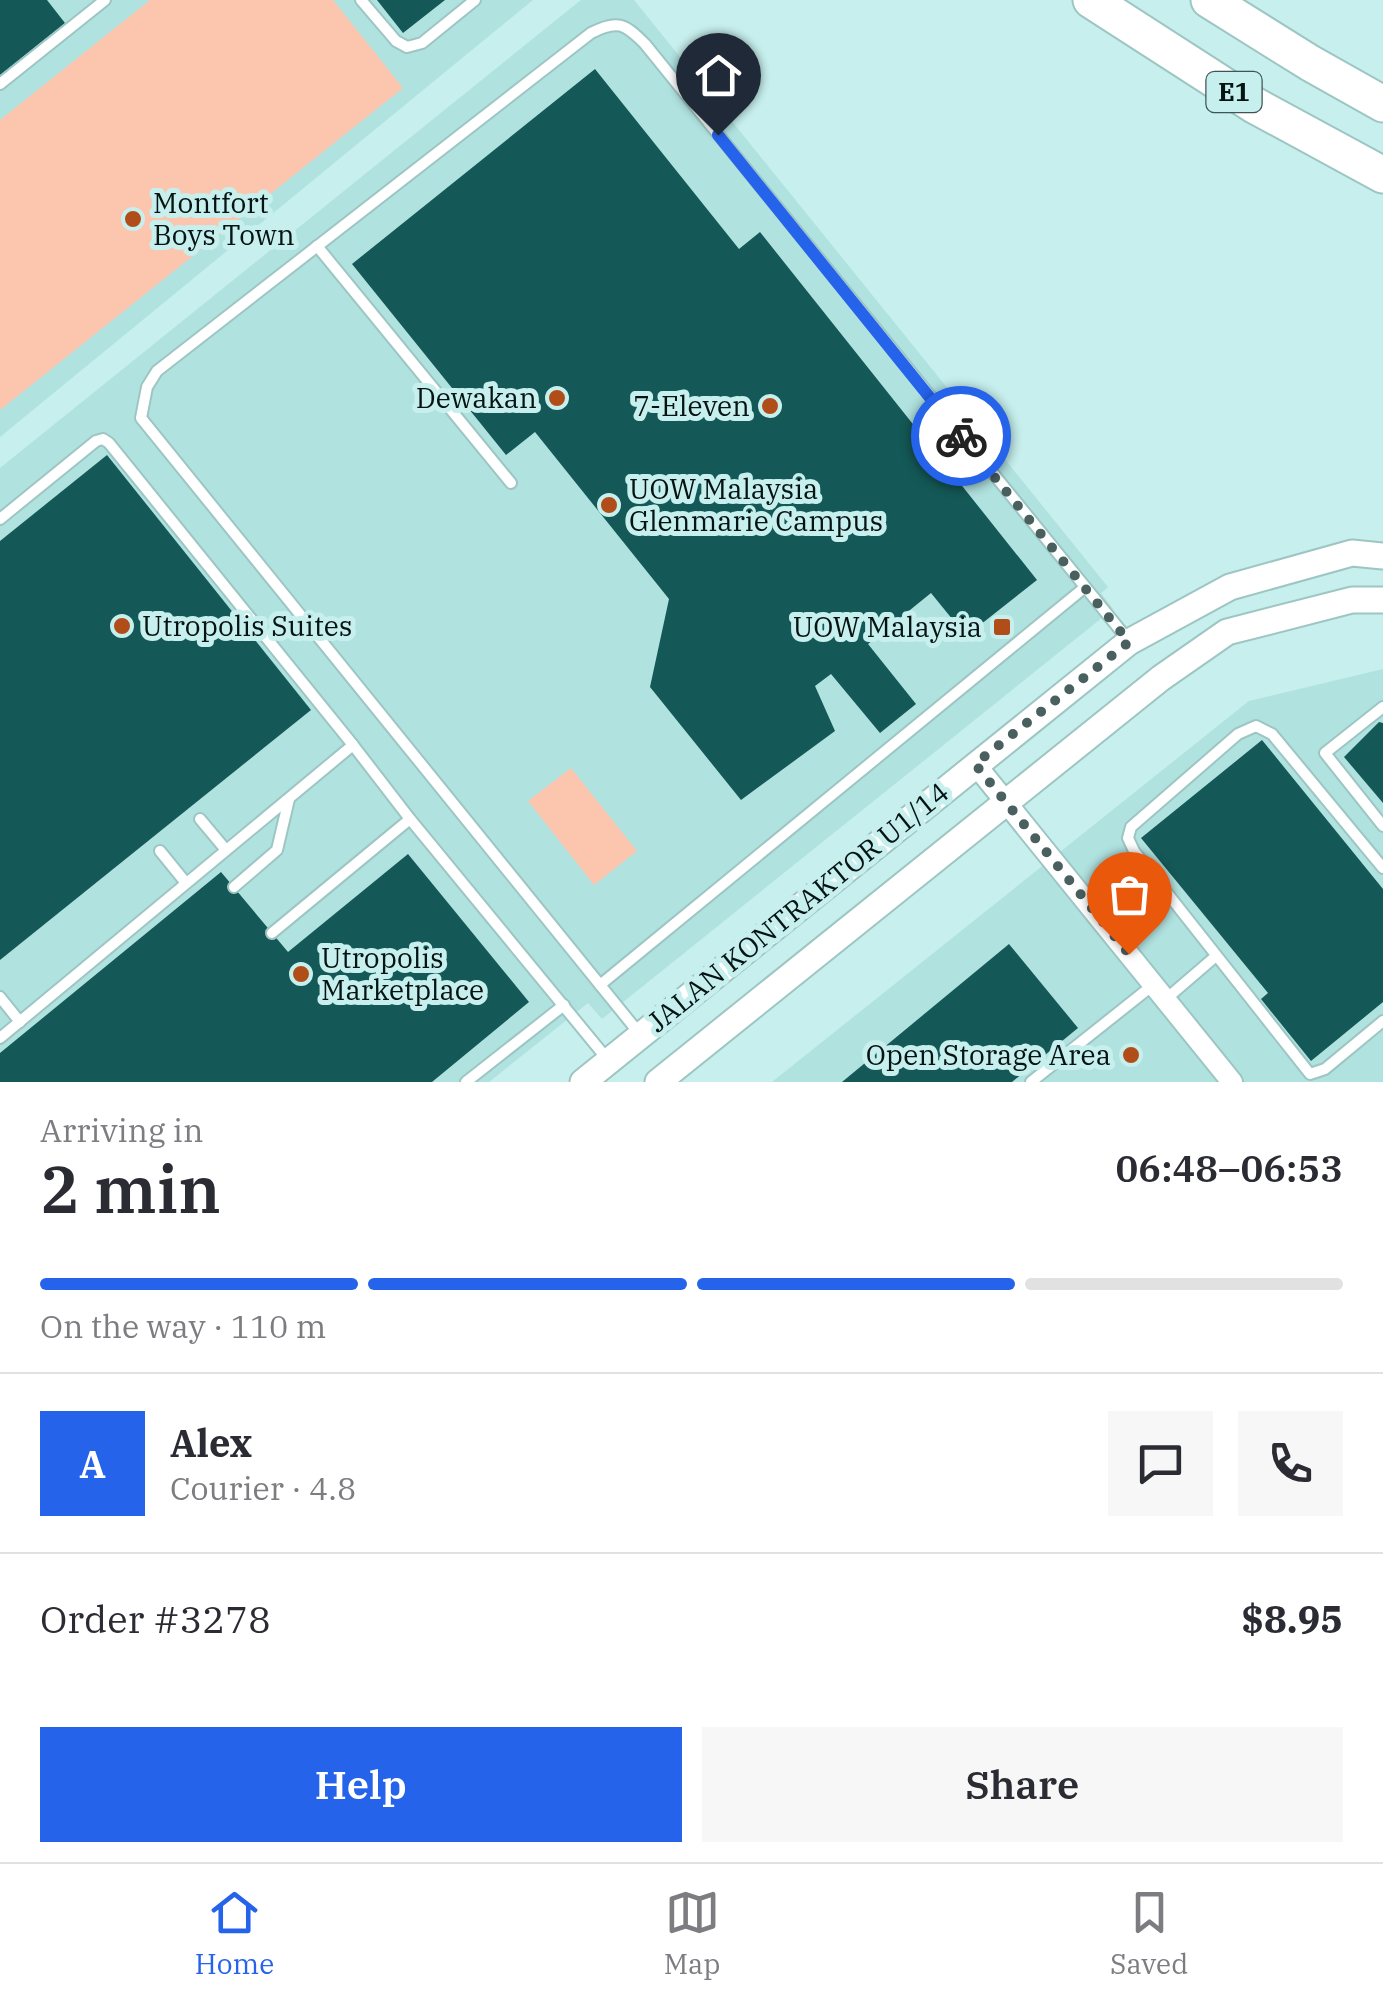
<!DOCTYPE html>
<meta charset="utf-8">
<style>
body{margin:0;font-family:"IBM Plex Serif",serif;background:#f7f7f7;color:#2b2b33;height:100vh;display:flex;flex-direction:column;font-size:38px;white-space:nowrap}
*{box-sizing:border-box;margin:0}
p{font-size:32px;color:#7c7c81}
.icon{flex:none;width:55px;height:55px;fill:none;stroke:currentColor;stroke-width:2;stroke-linecap:round;stroke-linejoin:round}
.map{position:relative;height:1082px;overflow:hidden}
.drawer{display:flex;flex-direction:column;background:#fff;flex:1}
.drawer>*{flex:none}
.pin{position:absolute;display:grid;place-items:center;width:85px;height:85px;color:#fff;margin:-102px -42px;border-radius:50% 50% 50% 0;rotate:-45deg;box-shadow:0 0 10px #0007}
.pin .icon{rotate:45deg}
.courier{position:absolute;display:grid;place-items:center;width:100px;height:100px;margin:-50px;border:8px solid #2563eb;border-radius:50%;background:#fff;color:#222;box-shadow:0 2px 12px #0007}
.overview em{font-style:normal;font-weight:600}
.overview div{display:flex;flex-direction:column-reverse}
.overview{display:flex;align-items:center;justify-content:space-between;height:170px;padding:0 40px}
h1{font-size:65px;font-weight:600;line-height:75px}
.bar{display:grid;grid-template-columns:repeat(4,1fr);gap:15px 10px;align-content:center;height:120px;padding:0 40px}
.bar i{height:12px;border-radius:8px;background:#e1e1e2}
.bar .active{background:#2563eb}
.bar p{grid-column:span 4}
.line{display:flex;align-items:center;gap:25px;padding:0 40px;border-top:2px solid #e1e1e2}
.line div{flex:1}
.round{display:grid;place-items:center;flex:none;width:105px;height:105px;border-radius:0px;background:#f7f7f7}
.cta{display:flex;gap:20px;margin-top:auto;padding:20px 40px}
.cta a{flex:1;height:115px;border-radius:0px;background:#2563eb;color:#fff;font-size:40px;font-weight:600;line-height:115px;text-align:center}
.cta a+a{background:#f7f7f7;color:#2b2b33}
.tabs{display:flex;justify-content:space-around;align-items:center;height:140px;border-top:2px solid #e1e1e2;background:#fff;font-size:28px;color:#7c7c81}
.tabs a{display:grid;justify-items:center;gap:5px}
.tabs .active{color:#2563eb}
.map>svg:first-child{display:block}
</style>
<div class="map">
<svg width="1383" height="1082" viewBox="0 0 1383 1082">
<rect width="100%" height="100%" fill="#c6efed"/>
<!-- built -->
<g fill="#b0e2e0">
<path d="M0 0H533L0 437Z"/>
<path d="M581 0H634L1108 587 1101 593 1113 609 602 1019 588 1003 489 1082H0V468Z"/>
<path d="M1383 669V1082H772L1249 701Z"/>
</g>
<!-- green -->
<g fill="#fbc5ae">
<path d="M150 0H333L403 88 0 410V120Z"/>
<path d="M571 768 637 851 594 885 528 801Z"/>
</g>
<!-- building -->
<g fill="#145957">
<path d="M0 0H47L65 23 0 75Z"/>
<path d="M377 0H445L403 33Z"/>
<path d="M595 69 739 249 760 232 1037 580 966 636 931 593 868 644 916 704 880 733 831 674 815 686 835 731 741 800 650 687 669 599 535 432 506 455 352 264Z"/>
<path d="M107 455 311 710 0 960V541Z"/>
<path d="M1379 722 1383 723V803L1344 757Z"/>
<path d="M1262 740 1383 889V1002L1311 1061 1261 999 1268 993 1141 838Z"/>
<path d="M408 854 529 1002 432 1082H0V1053L221 872 288 952Z"/>
<path d="M1009 944 1078 1028 1012 1082H842Z"/>
</g>
<g fill="none" stroke-linecap="round" stroke-linejoin="round">
<defs>
<g id="service">
<path d="M361 0 396 41 407 47 422 43 475 0"/>
<path d="M0 84 105 0"/>
<path d="M317 246 511 483"/>
<path d="M0 519 96 441 103 439 109 443 353 745 410 819 608 1060"/>
<path d="M1383 707 1325 753 1383 826"/>
<path d="M200 819 226 850"/>
<path d="M160 851 186 883"/>
<path d="M1383 868 1272 734 1256 726 1238 734 1131 827 1128 838 1134 851 1310 1074 1325 1069 1383 1021"/>
<path d="M234 887 277 850 289 799"/>
<path d="M272 933 410 819"/>
<path d="M600 985 1084 588"/>
<path d="M0 997 20 1022"/>
<path d="M1166 999 1216 956"/>
<path d="M639 1033 141 418 147 387 157 371 591 33C618 19 625 24 645 44L1129 641"/>
<path d="M0 1038 353 745"/>
<path d="M466 1082 564 1005"/>
<path d="M1031 1082 1153 985"/>
</g>
<path id="minor" d="M975 764 1232 1082"/>
<g id="tertiary">
<path d="M583 1082 1129 642 1230 587 1352 553 1383 556"/>
<path d="M658 1082 1161 678 1227 632 1352 600H1383"/>
</g>
<g id="motorway">
<path d="M1091 0 1254 105 1383 175"/>
<path d="M1209 0 1310 63 1383 104"/>
</g>
</defs>
<!-- service casing -->
<use href="#service" stroke="#9dc6c3" stroke-width="14"/>
<!-- minor casing -->
<use href="#minor" stroke="#9dc6c3" stroke-width="24"/>
<!-- tertiary casing -->
<use href="#tertiary" stroke="#9dc6c3" stroke-width="29"/>
<!-- motorway casing -->
<use href="#motorway" stroke="#9dc6c3" stroke-width="39"/>
<!-- service -->
<use href="#service" stroke="#fff" stroke-width="10"/>
<!-- minor -->
<use href="#minor" stroke="#fff" stroke-width="20"/>
<!-- tertiary -->
<use href="#tertiary" stroke="#fff" stroke-width="25"/>
<!-- motorway -->
<use href="#motorway" stroke="#fff" stroke-width="35"/>
</g>
<g fill="none" stroke-linecap="round" stroke-linejoin="round">
<!-- done -->
<path stroke="#49605f" stroke-width="10" stroke-dasharray="0 18" d="M961 436 1129 642 975 764 1129 954"/>
<!-- route -->
<path stroke="#2563eb" stroke-width="12" d="M718 135 961 436"/>
</g>
<!-- markers -->
<g fill="#b14d18" stroke="#c6efed" stroke-width="4">
<circle cx="133" cy="219" r="10"/>
<circle cx="557" cy="398" r="10"/>
<circle cx="770" cy="406" r="10"/>
<circle cx="609" cy="505" r="10"/>
<circle cx="122" cy="626" r="10"/>
<rect x="992" y="617" width="20" height="20" rx="5"/>
<circle cx="301" cy="974" r="10"/>
<circle cx="1131" cy="1055" r="10"/>
</g>
<g text-anchor="middle" stroke-width="10" stroke-linejoin="round" paint-order="stroke">
<!-- shield labels -->
<rect fill="#c6efed" stroke="#3f5554" stroke-width="2.5" x="1206.5" y="72" width="55" height="40" rx="8"/>
<g font-size="25" font-weight="bold" fill="#051313">
<text x="1234" y="101">E1</text>
</g>
<!-- poi labels -->
<g font-size="28" fill="#051313" stroke="#c6efed" text-anchor="start">
<text x="153" y="213">Montfort<tspan x="153" dy="32">Boys Town</tspan></text>
<text x="537" y="408" text-anchor="end">Dewakan</text>
<text x="750" y="416" text-anchor="end">7-Eleven</text>
<text x="629" y="499">UOW Malaysia<tspan x="629" dy="32">Glenmarie Campus</tspan></text>
<text x="142" y="636">Utropolis Suites</text>
<text x="982" y="637" text-anchor="end">UOW Malaysia</text>
<text x="321" y="968">Utropolis<tspan x="321" dy="32">Marketplace</tspan></text>
<text x="1111" y="1065" text-anchor="end">Open Storage Area</text>
</g>
<!-- street labels -->
<g font-size="28" fill="#051313" stroke="#c6efed">
<text transform="translate(798 907) rotate(-39)" y="10">JALAN KONTRAKTOR U1/14</text>
</g>
</g>
</svg>
<div class="pin" style="left:1129px;top:954px;background:#ea580c"><svg class="icon" aria-label="bag" viewBox="0 0 24 24"><path d="M5 8h14l-1 12H6zM9 8a3 3 0 0 1 6 0"/></svg></div>
<div class="pin" style="left:718px;top:135px;background:#1f2937"><svg class="icon" aria-label="home" viewBox="0 0 24 24"><path d="M3 11l9-7 9 7M6 9v11h12V9"/></svg></div>
<div class="courier" style="left:961px;top:436px"><svg class="icon" aria-label="bike" viewBox="0 0 24 24"><circle cx="6" cy="16" r="4"/><circle cx="18" cy="16" r="4"/><path d="M6 16l4-8h5l3 8M10 8l3 8H6M13 5h3"/></svg></div>
</div>
<section class="drawer">
<div class="overview"><div><h1>2 min</h1><p>Arriving in</p></div><em>06:48–06:53</em></div>
<div class="bar"><i class="active"></i><i class="active"></i><i class="active"></i><i></i><p>On the way · 110 m</p></div>
<div class="line" style="height:180px"><b class="round" style="background:#2563eb;color:#fff">A</b><div><b>Alex</b><p>Courier · 4.8</p></div><a class="round"><svg class="icon" aria-label="chat" viewBox="0 0 24 24"><path d="M4 5h16v11H9l-5 4z"/></svg></a><a class="round"><svg class="icon" aria-label="phone" viewBox="0 0 24 24"><path d="M5 4h4l2 5-3 2q2 4 5 5l2-3 5 2v4C11 20 4 13 5 4z"/></svg></a></div>
<div class="line" style="height:130px"><div>Order #3278</div><b>$8.95</b></div>
<div class="cta"><a>Help</a><a>Share</a></div>
</section>
<nav class="tabs">
<a class="active"><svg class="icon" aria-label="home" viewBox="0 0 24 24"><path d="M3 11l9-7 9 7M6 9v11h12V9"/></svg>Home</a>
<a><svg class="icon" aria-label="map" viewBox="0 0 24 24"><path d="M3 6l6-2 6 2 6-2v14l-6 2-6-2-6 2zM9 4v14M15 6v14"/></svg>Map</a>
<a><svg class="icon" aria-label="saved" viewBox="0 0 24 24"><path d="M7 4h10v16l-5-4-5 4z"/></svg>Saved</a>
</nav>
